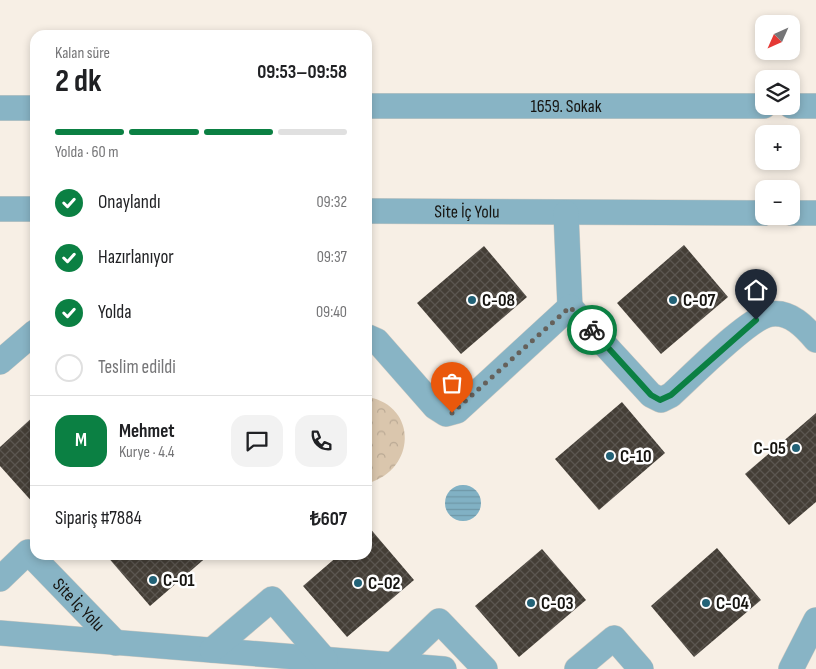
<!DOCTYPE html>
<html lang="tr">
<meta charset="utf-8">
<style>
body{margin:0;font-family:"Sofia Sans Condensed",sans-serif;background:#f2f2f2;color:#202124;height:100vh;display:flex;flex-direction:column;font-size:19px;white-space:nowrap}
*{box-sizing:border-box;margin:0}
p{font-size:16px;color:#757577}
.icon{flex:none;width:28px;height:28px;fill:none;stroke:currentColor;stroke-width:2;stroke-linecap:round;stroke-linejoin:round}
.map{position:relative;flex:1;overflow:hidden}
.drawer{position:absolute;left:30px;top:30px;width:342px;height:530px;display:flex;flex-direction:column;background:#fff;border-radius:15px;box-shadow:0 2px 8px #0003}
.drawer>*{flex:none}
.needle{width:32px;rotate:225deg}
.buttons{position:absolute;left:755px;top:15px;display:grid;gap:10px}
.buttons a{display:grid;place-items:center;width:45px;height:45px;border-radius:10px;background:#fff;box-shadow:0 2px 8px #0003;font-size:25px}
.pin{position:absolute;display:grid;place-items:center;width:42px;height:42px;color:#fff;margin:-51px -21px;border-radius:50% 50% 50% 0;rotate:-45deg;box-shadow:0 0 5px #0007}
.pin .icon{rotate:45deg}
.courier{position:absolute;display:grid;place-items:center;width:50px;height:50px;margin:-25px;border:4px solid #0b8043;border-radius:50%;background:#fff;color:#222;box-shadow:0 1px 6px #0007}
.head em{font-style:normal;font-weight:700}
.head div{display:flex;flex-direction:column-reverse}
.head{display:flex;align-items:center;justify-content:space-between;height:85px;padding:0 25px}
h1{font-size:32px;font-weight:700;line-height:38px}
.bar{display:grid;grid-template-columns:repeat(4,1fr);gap:8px 5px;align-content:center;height:60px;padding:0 25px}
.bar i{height:6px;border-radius:4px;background:#e0e0e0}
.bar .active{background:#0b8043}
.bar p{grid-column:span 4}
.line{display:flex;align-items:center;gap:12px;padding:0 25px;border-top:1px solid #e0e0e0}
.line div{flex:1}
.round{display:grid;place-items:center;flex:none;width:52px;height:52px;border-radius:15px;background:#f2f2f2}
ol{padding:0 25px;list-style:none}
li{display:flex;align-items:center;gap:15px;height:55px}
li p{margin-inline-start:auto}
li .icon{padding:5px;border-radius:50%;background:#0b8043;color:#fff;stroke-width:4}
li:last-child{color:#757577}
li i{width:28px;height:28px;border:2px solid #e0e0e0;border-radius:50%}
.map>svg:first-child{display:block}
</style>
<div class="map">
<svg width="816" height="669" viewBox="0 0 816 669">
<defs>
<pattern id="park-crowns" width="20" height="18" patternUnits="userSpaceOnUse" patternTransform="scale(1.25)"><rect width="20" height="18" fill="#dac6ad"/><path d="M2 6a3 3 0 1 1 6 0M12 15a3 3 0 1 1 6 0" fill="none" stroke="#baa994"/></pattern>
<pattern id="water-rules" width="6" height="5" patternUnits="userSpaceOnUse" patternTransform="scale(1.25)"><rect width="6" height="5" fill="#81b1c4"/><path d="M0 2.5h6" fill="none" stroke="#6f97a7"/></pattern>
<pattern id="building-cross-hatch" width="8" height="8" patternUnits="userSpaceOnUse" patternTransform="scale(1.25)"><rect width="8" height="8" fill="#443e36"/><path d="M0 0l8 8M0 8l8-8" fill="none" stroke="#5b5650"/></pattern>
</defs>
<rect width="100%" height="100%" fill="#f7efe5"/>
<!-- park -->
<path fill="url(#park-crowns)" d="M368 397C418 406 416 470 368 483Z"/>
<!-- water -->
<circle fill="url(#water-rules)" cx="463" cy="503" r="18"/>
<!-- building -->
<g fill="url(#building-cross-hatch)">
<path d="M684 245 728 297 661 354 617 303Z"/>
<path d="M484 246 527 297 461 354 417 303Z"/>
<path d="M622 402 665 453 599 510 555 459Z"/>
<path d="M816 413V502L789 525 745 474Z"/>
<path d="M35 415V505L0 466V447Z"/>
<path d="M368 526 414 580 347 637 303 586 339 555H368Z"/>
<path d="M717 548 761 600 694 657 651 606Z"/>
<path d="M542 549 586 600 519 657 475 606Z"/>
<path d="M106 555H209L150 606Z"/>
</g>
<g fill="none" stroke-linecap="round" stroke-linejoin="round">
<defs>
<g id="street">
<path id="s1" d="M368 106H764"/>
<path d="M791 106H816"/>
<path d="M0 108H35"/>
<path d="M0 209H35"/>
<path id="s2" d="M368 211 764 213"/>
<path d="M566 213 570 307"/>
<path d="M791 213H816"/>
<path d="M368 337 377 341 435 407 446 414 457 411 570 307 651 395 661 400 671 395C690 378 749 317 771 314 790 311 805 327 816 340"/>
<path d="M0 362 35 332"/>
<path id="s3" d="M0 579 28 552 116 643"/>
<path d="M0 633 444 669"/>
<path d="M212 650 272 599 325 660"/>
<path d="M393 665 439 621 485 669"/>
<path d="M577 669 614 638 641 669"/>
<path d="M791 669 816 620"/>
</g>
</defs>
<!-- street casing -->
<use href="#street" stroke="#d3ccc3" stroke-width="26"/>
<!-- street -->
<use href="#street" stroke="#88b4c5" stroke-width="25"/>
</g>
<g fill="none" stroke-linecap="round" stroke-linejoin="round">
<!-- done -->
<path stroke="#65615b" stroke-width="5" stroke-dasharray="0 9" d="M452 413 570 307 592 330"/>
<!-- route -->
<path stroke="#0b8043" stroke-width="6" d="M592 330 651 395 660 400 671 395 756 320"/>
</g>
<!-- markers -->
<g fill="#226277" stroke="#fff" stroke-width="2">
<circle cx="472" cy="300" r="5"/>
<circle cx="673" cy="300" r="5"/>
<circle cx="796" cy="448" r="5"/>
<circle cx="610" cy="456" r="5"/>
<circle cx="153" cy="580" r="5"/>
<circle cx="358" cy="583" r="5"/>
<circle cx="531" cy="603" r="5"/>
<circle cx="706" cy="603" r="5"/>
</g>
<g text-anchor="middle" stroke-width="5" stroke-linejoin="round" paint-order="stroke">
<!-- street labels -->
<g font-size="18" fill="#161410" stroke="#fff">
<text dy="6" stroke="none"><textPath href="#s1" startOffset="198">1659. Sokak</textPath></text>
<text dy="6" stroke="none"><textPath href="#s2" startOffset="99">Site İç Yolu</textPath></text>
<text dy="6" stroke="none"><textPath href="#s3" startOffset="112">Site İç Yolu</textPath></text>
</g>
<!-- poi labels -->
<g font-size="18" font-weight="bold" fill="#161410" stroke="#fff" text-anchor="start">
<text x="482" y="306">C-08</text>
<text x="683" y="306">C-07</text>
<text x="786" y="454" text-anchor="end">C-05</text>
<text x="620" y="462">C-10</text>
<text x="163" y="586">C-01</text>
<text x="368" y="589">C-02</text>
<text x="541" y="609">C-03</text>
<text x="716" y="609">C-04</text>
</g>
</g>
</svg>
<div class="buttons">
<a><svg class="needle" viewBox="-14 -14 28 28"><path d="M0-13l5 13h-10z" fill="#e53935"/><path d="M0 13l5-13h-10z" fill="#757577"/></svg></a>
<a><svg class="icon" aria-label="layers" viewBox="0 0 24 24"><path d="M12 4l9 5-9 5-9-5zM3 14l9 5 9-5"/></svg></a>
<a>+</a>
<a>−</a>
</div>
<div class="pin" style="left:452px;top:413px;background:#ea580c"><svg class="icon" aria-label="bag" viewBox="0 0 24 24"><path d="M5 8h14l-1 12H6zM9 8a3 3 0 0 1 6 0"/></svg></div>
<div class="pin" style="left:756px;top:320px;background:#1f2937"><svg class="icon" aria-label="home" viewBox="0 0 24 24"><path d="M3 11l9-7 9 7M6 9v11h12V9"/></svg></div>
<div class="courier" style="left:592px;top:330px"><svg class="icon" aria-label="bike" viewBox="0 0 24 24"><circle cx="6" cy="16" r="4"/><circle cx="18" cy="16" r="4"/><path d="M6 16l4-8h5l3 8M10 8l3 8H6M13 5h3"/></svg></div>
<section class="drawer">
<div class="head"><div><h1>2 dk</h1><p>Kalan süre</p></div><em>09:53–09:58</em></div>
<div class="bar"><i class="active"></i><i class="active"></i><i class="active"></i><i></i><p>Yolda · 60 m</p></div>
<ol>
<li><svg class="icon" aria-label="check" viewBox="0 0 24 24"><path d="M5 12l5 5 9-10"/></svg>Onaylandı<p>09:32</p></li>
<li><svg class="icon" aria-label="check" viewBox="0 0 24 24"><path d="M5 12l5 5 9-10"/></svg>Hazırlanıyor<p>09:37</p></li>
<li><svg class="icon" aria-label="check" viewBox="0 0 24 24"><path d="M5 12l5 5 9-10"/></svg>Yolda<p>09:40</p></li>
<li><i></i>Teslim edildi</li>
</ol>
<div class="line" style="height:90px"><b class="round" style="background:#0b8043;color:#fff">M</b><div><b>Mehmet</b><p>Kurye · 4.4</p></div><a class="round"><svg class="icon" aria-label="chat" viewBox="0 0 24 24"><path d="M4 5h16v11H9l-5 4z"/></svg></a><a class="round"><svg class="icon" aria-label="phone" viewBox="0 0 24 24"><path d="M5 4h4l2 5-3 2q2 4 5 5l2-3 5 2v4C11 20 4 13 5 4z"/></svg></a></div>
<div class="line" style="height:65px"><div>Sipariş #7884</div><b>₺607</b></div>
</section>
</div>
